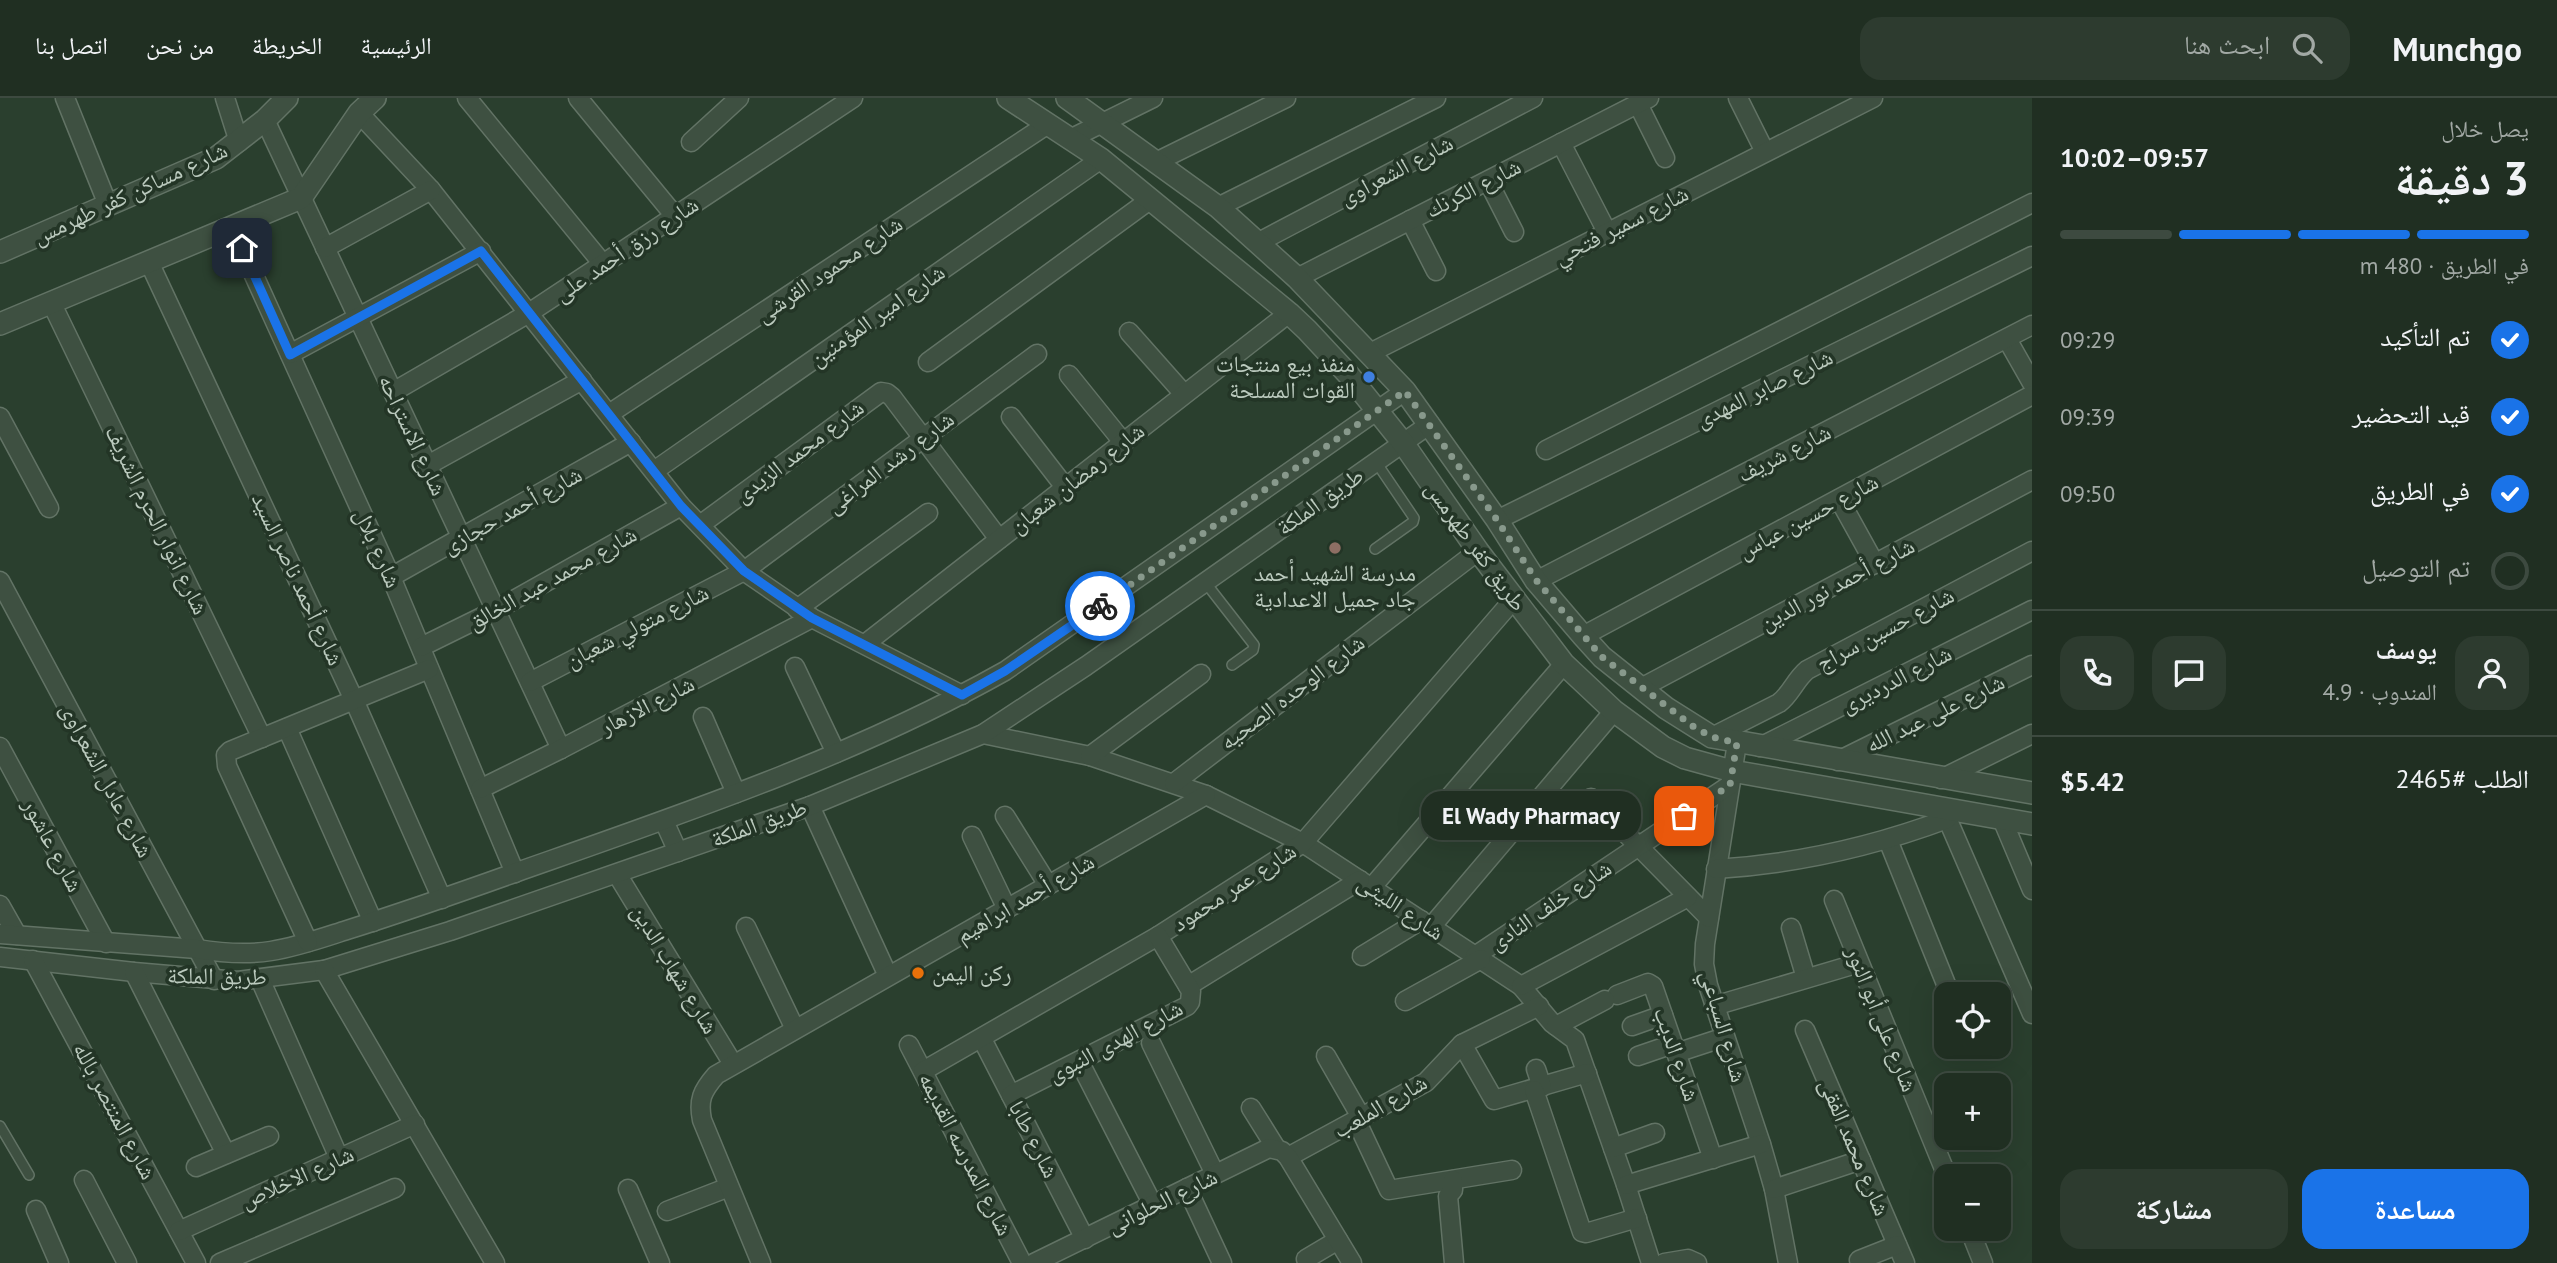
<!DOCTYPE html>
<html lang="ar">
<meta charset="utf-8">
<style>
body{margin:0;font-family:"PT Sans","Noto Naskh Arabic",sans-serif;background:#2d3b2f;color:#f1f3f6;direction:rtl;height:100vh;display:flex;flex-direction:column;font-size:26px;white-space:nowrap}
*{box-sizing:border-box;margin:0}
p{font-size:23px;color:#a2a9a5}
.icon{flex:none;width:38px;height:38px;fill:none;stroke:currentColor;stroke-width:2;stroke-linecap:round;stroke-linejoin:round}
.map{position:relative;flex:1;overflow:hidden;direction:ltr}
.drawer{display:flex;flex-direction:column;background:#202f22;width:525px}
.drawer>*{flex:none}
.fabs{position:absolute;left:1934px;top:884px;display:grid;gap:14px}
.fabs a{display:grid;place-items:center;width:77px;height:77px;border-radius:14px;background:#202f22;box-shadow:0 7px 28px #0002,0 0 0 2px #3d4a40;font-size:35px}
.pin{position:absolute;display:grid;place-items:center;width:60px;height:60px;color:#fff;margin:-30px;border-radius:14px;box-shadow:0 4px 10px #0006}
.courier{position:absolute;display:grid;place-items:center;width:70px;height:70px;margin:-35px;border:5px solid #1a73e8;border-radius:50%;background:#fff;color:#222;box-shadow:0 2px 9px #0007}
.bubble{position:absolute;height:49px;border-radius:21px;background:#202f22;box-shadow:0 7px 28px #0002,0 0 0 2px #3d4a40;font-size:23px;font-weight:700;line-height:49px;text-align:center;direction:rtl}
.head em{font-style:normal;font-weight:700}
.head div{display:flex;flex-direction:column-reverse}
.head{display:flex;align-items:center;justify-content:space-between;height:119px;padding:0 28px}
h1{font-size:46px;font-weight:700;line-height:52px}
.bar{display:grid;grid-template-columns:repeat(4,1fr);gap:10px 7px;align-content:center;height:84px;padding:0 28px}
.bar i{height:9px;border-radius:5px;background:#3d4a40}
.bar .active{background:#1a73e8}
.bar p{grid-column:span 4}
.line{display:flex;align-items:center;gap:18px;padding:0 28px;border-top:2px solid #3d4a40}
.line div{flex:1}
.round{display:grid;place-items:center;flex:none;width:74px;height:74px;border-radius:21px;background:#2d3b2f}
ol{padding:0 28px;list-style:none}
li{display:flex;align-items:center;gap:21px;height:77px}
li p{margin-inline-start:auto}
li .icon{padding:7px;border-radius:50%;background:#1a73e8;color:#fff;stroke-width:4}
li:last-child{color:#a2a9a5}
li i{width:38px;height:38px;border:4px solid #3d4a40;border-radius:50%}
.primary-button{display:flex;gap:14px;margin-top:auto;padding:14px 28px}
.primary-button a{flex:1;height:80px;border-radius:21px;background:#1a73e8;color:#fff;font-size:28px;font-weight:700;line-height:80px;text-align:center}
.primary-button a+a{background:#2d3b2f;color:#f1f3f6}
header{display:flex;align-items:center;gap:42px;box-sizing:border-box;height:98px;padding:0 35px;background:#202f22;border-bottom:2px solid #3d4a40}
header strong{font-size:33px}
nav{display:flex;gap:38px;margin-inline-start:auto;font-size:24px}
.search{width:490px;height:63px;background:#2d3b2f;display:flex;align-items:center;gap:18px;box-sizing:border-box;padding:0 24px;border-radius:21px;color:#a2a9a5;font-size:26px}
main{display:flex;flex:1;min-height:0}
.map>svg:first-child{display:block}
</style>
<header>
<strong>Munchgo</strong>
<div class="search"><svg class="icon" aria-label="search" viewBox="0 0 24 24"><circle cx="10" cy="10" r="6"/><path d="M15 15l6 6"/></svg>ابحث هنا</div>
<nav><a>الرئيسية</a><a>الخريطة</a><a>من نحن</a><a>اتصل بنا</a></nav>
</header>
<main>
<section class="drawer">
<div class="head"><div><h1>3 دقيقة</h1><p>يصل خلال</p></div><em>09:57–10:02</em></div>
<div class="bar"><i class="active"></i><i class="active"></i><i class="active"></i><i></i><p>في الطريق · 480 m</p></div>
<ol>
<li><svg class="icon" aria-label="check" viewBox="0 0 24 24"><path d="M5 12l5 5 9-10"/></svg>تم التأكيد<p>09:29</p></li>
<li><svg class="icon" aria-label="check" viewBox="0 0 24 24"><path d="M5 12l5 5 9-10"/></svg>قيد التحضير<p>09:39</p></li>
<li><svg class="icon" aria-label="check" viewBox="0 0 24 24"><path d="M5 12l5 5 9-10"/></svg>في الطريق<p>09:50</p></li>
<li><i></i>تم التوصيل</li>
</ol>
<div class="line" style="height:126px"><a class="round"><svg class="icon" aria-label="person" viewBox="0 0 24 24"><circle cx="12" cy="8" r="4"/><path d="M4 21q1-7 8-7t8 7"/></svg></a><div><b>يوسف</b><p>المندوب · 4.9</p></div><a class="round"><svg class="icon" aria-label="chat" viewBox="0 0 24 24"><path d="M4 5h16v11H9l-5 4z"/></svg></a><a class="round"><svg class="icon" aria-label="phone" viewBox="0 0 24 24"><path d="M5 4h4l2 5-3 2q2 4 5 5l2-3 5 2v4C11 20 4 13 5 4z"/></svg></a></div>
<div class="line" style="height:91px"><div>الطلب #2465</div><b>$5.42</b></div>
<div class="primary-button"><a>مساعدة</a><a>مشاركة</a></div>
</section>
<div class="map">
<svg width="2032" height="1165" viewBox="0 0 2032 1165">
<rect width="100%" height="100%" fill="#2a3f2e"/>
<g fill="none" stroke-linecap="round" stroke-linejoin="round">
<defs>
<g id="service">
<path d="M1375 451 1413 424 1414 420 1376 364"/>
<path d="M1205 484 1254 547 1253 552 1232 567"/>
<path d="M0 1028 29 1077"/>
</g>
<g id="minor">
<path d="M65 0 108 107"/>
<path d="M225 0 239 44"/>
<path d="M467 0 603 166"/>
<path d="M578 0 675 118"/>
<path d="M1738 0 1765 54"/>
<path d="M1638 6 1665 60"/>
<path d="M359 15 431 92 681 408 744 473 812 520 962 597"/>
<path d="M265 22 561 651"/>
<path d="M1070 41 1153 0"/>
<path d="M691 44 739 0"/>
<path d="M1561 45 1607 134"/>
<path d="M1158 63 1286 0"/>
<path d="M1488 83 1514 134"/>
<path d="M1218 109 1436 0"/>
<path d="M1410 122 1436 173"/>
<path d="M232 129 391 479 515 775"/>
<path d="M1259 144 1533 0"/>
<path d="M325 150 431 92"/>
<path d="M149 164 354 602 442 801"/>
<path d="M1297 180 1649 0"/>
<path d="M51 204 262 640"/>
<path d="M1129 234 1184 296"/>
<path d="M2007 241 2032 285"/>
<path d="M1370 255 1873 0"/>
<path d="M290 256 481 153"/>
<path d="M928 264 1151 101"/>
<path d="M1069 277 1123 344"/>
<path d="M393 294 529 215 853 0"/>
<path d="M609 316 1048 26"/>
<path d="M0 319 49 410"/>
<path d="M1011 319 1065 389"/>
<path d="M1546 352 2032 105"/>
<path d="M428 367 582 282"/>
<path d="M654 373 1101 61"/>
<path d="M1839 401 1875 466"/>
<path d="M1497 422 2032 158"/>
<path d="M700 427 881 294 887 295 892 299 999 441"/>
<path d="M391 479 631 344"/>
<path d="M0 483 214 882"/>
<path d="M1536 483 2032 227"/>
<path d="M797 511 928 415"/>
<path d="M1583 538 2032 297"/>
<path d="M865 546 1289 215"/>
<path d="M421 549 496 512 681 408"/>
<path d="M795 569 836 655"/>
<path d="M530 584 744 473 1037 256"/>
<path d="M1641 590 2032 382"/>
<path d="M703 619 736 695"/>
<path d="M287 630 373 824"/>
<path d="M983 636 1090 658 1206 697 1303 745 1521 888 1552 925 1575 942 1626 1087 1651 1165"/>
<path d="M1712 639 1779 605C1791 596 1795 582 1807 572L2032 453"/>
<path d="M1737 645 1705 846 1704 866 1708 887 1761 1046 1774 1091 1788 1165"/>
<path d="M0 649 106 845"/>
<path d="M1760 649 2032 512"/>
<path d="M1090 658 1201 576"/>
<path d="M1838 663 2032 567"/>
<path d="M1941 681 2032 636"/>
<path d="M1174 685 1478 453"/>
<path d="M480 691 561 651 812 520"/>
<path d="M1591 700 1709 820"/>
<path d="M810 708 888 878"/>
<path d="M1944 713 2032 916"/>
<path d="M1005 718 1048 787"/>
<path d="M2002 721 2032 792"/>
<path d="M664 723 678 754"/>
<path d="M972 738 1007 811"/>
<path d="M1888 742 1950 896"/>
<path d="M1716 771C1796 766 1872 749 1947 721"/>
<path d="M617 776 733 966"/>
<path d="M1372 789 1564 566"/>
<path d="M1834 802 1947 1078"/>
<path d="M0 807 17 837"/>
<path d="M746 829 795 931"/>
<path d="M1431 829 1614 613"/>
<path d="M1791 830 1806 880"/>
<path d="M0 836 197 851C222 855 246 857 271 853 297 849 322 840 347 832 404 814 461 794 517 774 682 716 852 659 1005 573L1405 293"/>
<path d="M308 844 227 668 226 657 230 653 429 571"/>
<path d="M1362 858 1421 822"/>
<path d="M1475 858 1730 687"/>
<path d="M0 859 134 874 238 883 324 872 450 833 810 708 983 636 1086 568 1430 326"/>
<path d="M33 862 196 1165"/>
<path d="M324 872 495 1165"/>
<path d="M134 874 226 1056"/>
<path d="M260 881 339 1060"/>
<path d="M1188 888 1360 782"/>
<path d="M1521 888 1688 799"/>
<path d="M1617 897 1648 885 1653 888 1713 1061"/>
<path d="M1405 903 1481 861"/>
<path d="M1714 908 1859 865"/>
<path d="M1556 928 1605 902"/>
<path d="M1632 928 1663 917"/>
<path d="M1805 932 1905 1165"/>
<path d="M982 941 1085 1141"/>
<path d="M1151 945 1215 1076"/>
<path d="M1462 946 1494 1002 1587 975"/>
<path d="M909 947 1022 1165"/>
<path d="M1676 955 1725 939"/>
<path d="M1326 958 1361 1019"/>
<path d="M1638 958 1673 946"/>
<path d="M1079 963 1153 1107"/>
<path d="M1536 971 1542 989"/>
<path d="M923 973 1158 838 1303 745 1513 502"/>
<path d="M1534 992 1582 1134 1586 1135 1637 1120"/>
<path d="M1011 997 1187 908 1190 904 1191 893 1158 838"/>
<path d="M1251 1010 1276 1050"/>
<path d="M1356 1022 1389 1092 1512 1072"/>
<path d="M1613 1050 1655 1035"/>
<path d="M1288 1059 1426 984 1462 946 1539 908"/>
<path d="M196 1069 269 1038"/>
<path d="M84 1082 127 1165"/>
<path d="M1453 1082V1092L1448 1098 1454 1165"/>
<path d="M1626 1087 1761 1046"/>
<path d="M1187 1090 1222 1165"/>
<path d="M628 1091 660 1165"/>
<path d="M1774 1091 1861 1062"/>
<path d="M36 1112 59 1165"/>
<path d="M667 1113 729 1089"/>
<path d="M1969 1130 1983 1165"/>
<path d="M179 1133 415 1026"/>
<path d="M1306 1161 1338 1142"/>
<path d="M1859 1162 1897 1147"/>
<path d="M220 1165 395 1090"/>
<path d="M761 1165 702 1022C698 1002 702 993 716 977L1206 697"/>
<path d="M1034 1165 1269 1050 1282 1053 1288 1059 1352 1165"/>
<path d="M1664 1165 1688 1161 1697 1165"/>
</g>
<g id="tertiary">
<path d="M1008 0 1101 61 1289 215 1307 232 1347 275 1403 345 1478 453 1564 566 1614 613 1663 649 1685 660 1732 673 2032 726"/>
<path d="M1067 0 1218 109 1297 180 1405 293 1497 422 1536 483 1583 538 1602 559 1666 610 1712 639 2032 695"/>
<path d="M0 154 216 60 265 22 287 0"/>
<path d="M0 226 301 100 359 15 375 0"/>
</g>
</defs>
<!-- service casing -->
<use href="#service" stroke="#627365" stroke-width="12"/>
<!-- minor casing -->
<use href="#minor" stroke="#627365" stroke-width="21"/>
<!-- tertiary casing -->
<use href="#tertiary" stroke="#627365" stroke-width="24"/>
<!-- service -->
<use href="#service" stroke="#3e5041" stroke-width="9"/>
<!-- minor -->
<use href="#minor" stroke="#3e5041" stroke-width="18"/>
<!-- tertiary -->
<use href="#tertiary" stroke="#3e5041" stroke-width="21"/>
</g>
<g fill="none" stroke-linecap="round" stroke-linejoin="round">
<!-- done -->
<path stroke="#88998c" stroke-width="7" stroke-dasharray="0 12.6" d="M1100 508 1405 293 1497 422 1536 482 1602 559 1694 629 1712 639 1737 645 1730 687 1684 718"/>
<!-- route -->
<path stroke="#1a73e8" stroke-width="9" d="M242 150 290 257 481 153 681 408 744 473 812 520 962 597 1005 573 1100 508"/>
</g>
<!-- markers -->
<circle fill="#3f7fe0" stroke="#233526" stroke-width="2.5" cx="1369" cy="279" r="7"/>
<circle fill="#8d6e63" stroke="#233526" stroke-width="2.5" cx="1335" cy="450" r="7"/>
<circle fill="#e8710a" stroke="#233526" stroke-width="2.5" cx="918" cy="875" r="7"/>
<g text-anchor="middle" stroke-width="7" stroke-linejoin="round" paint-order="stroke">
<!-- street labels -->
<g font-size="23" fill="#bbcabe" stroke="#233526">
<text transform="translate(1396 72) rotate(-28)" y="8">شارع الشعراوى</text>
<text transform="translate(1473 90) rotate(-27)" y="8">شارع الكرنك</text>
<text transform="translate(130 95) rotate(-25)" y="8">شارع مساكن كفر طهرمس</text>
<text transform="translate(1621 127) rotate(-27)" y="8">شارع سمير فتحي</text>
<text transform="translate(626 151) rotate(-34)" y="8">شارع رزق أحمد على</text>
<text transform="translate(829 171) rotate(-34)" y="8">شارع محمود القرشى</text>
<text transform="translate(877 217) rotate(-35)" y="8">شارع امير المؤمنين</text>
<text transform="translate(1764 290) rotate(-26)" y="8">شارع صابر المهدى</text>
<text transform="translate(413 337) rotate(65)" y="8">شارع الاستراحه</text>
<text transform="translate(799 353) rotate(-37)" y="8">شارع محمد الزيدى</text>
<text transform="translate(1784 355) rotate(-27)" y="8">شارع شريف</text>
<text transform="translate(890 364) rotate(-37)" y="8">شارع رشد المراغى</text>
<text transform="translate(1077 380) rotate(-38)" y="8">شارع رمضان شعبان</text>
<text transform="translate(1320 403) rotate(-35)" y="8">طريق الملكة</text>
<text transform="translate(512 412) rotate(-29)" y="8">شارع أحمد حجازى</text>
<text transform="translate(1808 418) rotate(-28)" y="8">شارع حسين عباس</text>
<text transform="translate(157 422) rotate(64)" y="8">شارع انوار الحرم الشريف</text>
<text transform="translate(1476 448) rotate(54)" y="8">طريق كفر طهرمس</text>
<text transform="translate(378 450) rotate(66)" y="8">شارع بلال</text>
<text transform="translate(552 480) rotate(-29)" y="8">شارع محمد عبد الخالق</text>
<text transform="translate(298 481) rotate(65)" y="8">شارع أحمد ناصر السيد</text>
<text transform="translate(1837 486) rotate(-28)" y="8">شارع أحمد نور الدين</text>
<text transform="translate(637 528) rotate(-27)" y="8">شارع متولي شعبان</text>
<text transform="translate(1885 531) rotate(-28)" y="8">شارع حسين سراج</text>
<text transform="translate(1896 581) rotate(-27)" y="8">شارع الدرديرى</text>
<text transform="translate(1292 594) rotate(-37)" y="8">شارع الوحده الصحيه</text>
<text transform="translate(647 607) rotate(-27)" y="8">شارع الازهار</text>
<text transform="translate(1935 615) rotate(-26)" y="8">شارع على عبد الله</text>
<text transform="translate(107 682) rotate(62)" y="8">شارع عادل الشعراوى</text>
<text transform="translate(759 725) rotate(-20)" y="8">طريق الملكة</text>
<text transform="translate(53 747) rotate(62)" y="8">شارع عاشور</text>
<text transform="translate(1234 789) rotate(-33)" y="8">شارع عمر محمود</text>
<text transform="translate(1025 800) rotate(-30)" y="8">شارع أحمد ابراهيم</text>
<text transform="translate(1550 807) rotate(-34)" y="8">شارع خلف النادى</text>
<text transform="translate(1401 809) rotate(34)" y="8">شارع الليثى</text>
<text transform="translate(675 871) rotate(59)" y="8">شارع شهاب الدين</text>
<text transform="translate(217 878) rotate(1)" y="8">طريق الملكة</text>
<text transform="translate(1882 921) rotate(68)" y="8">شارع على أبو النور</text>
<text transform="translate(1724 928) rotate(74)" y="8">شارع السباعي</text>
<text transform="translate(1115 943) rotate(-28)" y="8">شارع الهدى النبوى</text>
<text transform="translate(1677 956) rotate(71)" y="8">شارع الديب</text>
<text transform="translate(1380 1008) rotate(-30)" y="8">شارع الملعب</text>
<text transform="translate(115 1013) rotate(62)" y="8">شارع المنتصر بالله</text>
<text transform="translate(1034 1041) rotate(63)" y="8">شارع طابا</text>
<text transform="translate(1855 1049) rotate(67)" y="8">شارع محمد الفقى</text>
<text transform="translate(966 1056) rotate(63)" y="8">شارع المدرسه القديمه</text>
<text transform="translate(297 1079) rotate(-24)" y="8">شارع الاخلاص</text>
<text transform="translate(1162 1103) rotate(-26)" y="8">شارع الحلوانى</text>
</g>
<!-- poi labels -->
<g font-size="23" fill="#bbcabe" stroke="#233526" text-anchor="end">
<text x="1355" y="274">منفذ بيع منتجات<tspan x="1355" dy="26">القوات المسلحة</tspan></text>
<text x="1335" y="483" text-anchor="middle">مدرسة الشهيد أحمد<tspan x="1335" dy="26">جاد جميل الاعدادية</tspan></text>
<text x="932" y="883" text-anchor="start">ركن اليمن</text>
</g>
</g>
</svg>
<div class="fabs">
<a><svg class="icon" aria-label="locate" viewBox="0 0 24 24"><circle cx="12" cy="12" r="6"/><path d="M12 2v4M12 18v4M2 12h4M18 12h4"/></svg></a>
<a>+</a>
<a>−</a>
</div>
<div class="pin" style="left:1684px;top:718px;background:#ea580c"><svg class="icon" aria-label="bag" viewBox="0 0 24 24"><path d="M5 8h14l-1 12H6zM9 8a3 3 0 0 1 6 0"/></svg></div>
<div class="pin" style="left:242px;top:150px;background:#1f2937"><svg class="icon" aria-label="home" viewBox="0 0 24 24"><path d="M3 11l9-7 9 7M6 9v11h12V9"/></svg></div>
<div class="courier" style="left:1100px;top:508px"><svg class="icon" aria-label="bike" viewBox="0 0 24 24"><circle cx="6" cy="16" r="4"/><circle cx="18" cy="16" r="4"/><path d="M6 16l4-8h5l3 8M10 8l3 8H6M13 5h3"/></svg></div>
<div class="bubble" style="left:1421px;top:693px;width:220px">El Wady Pharmacy</div>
</div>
</main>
